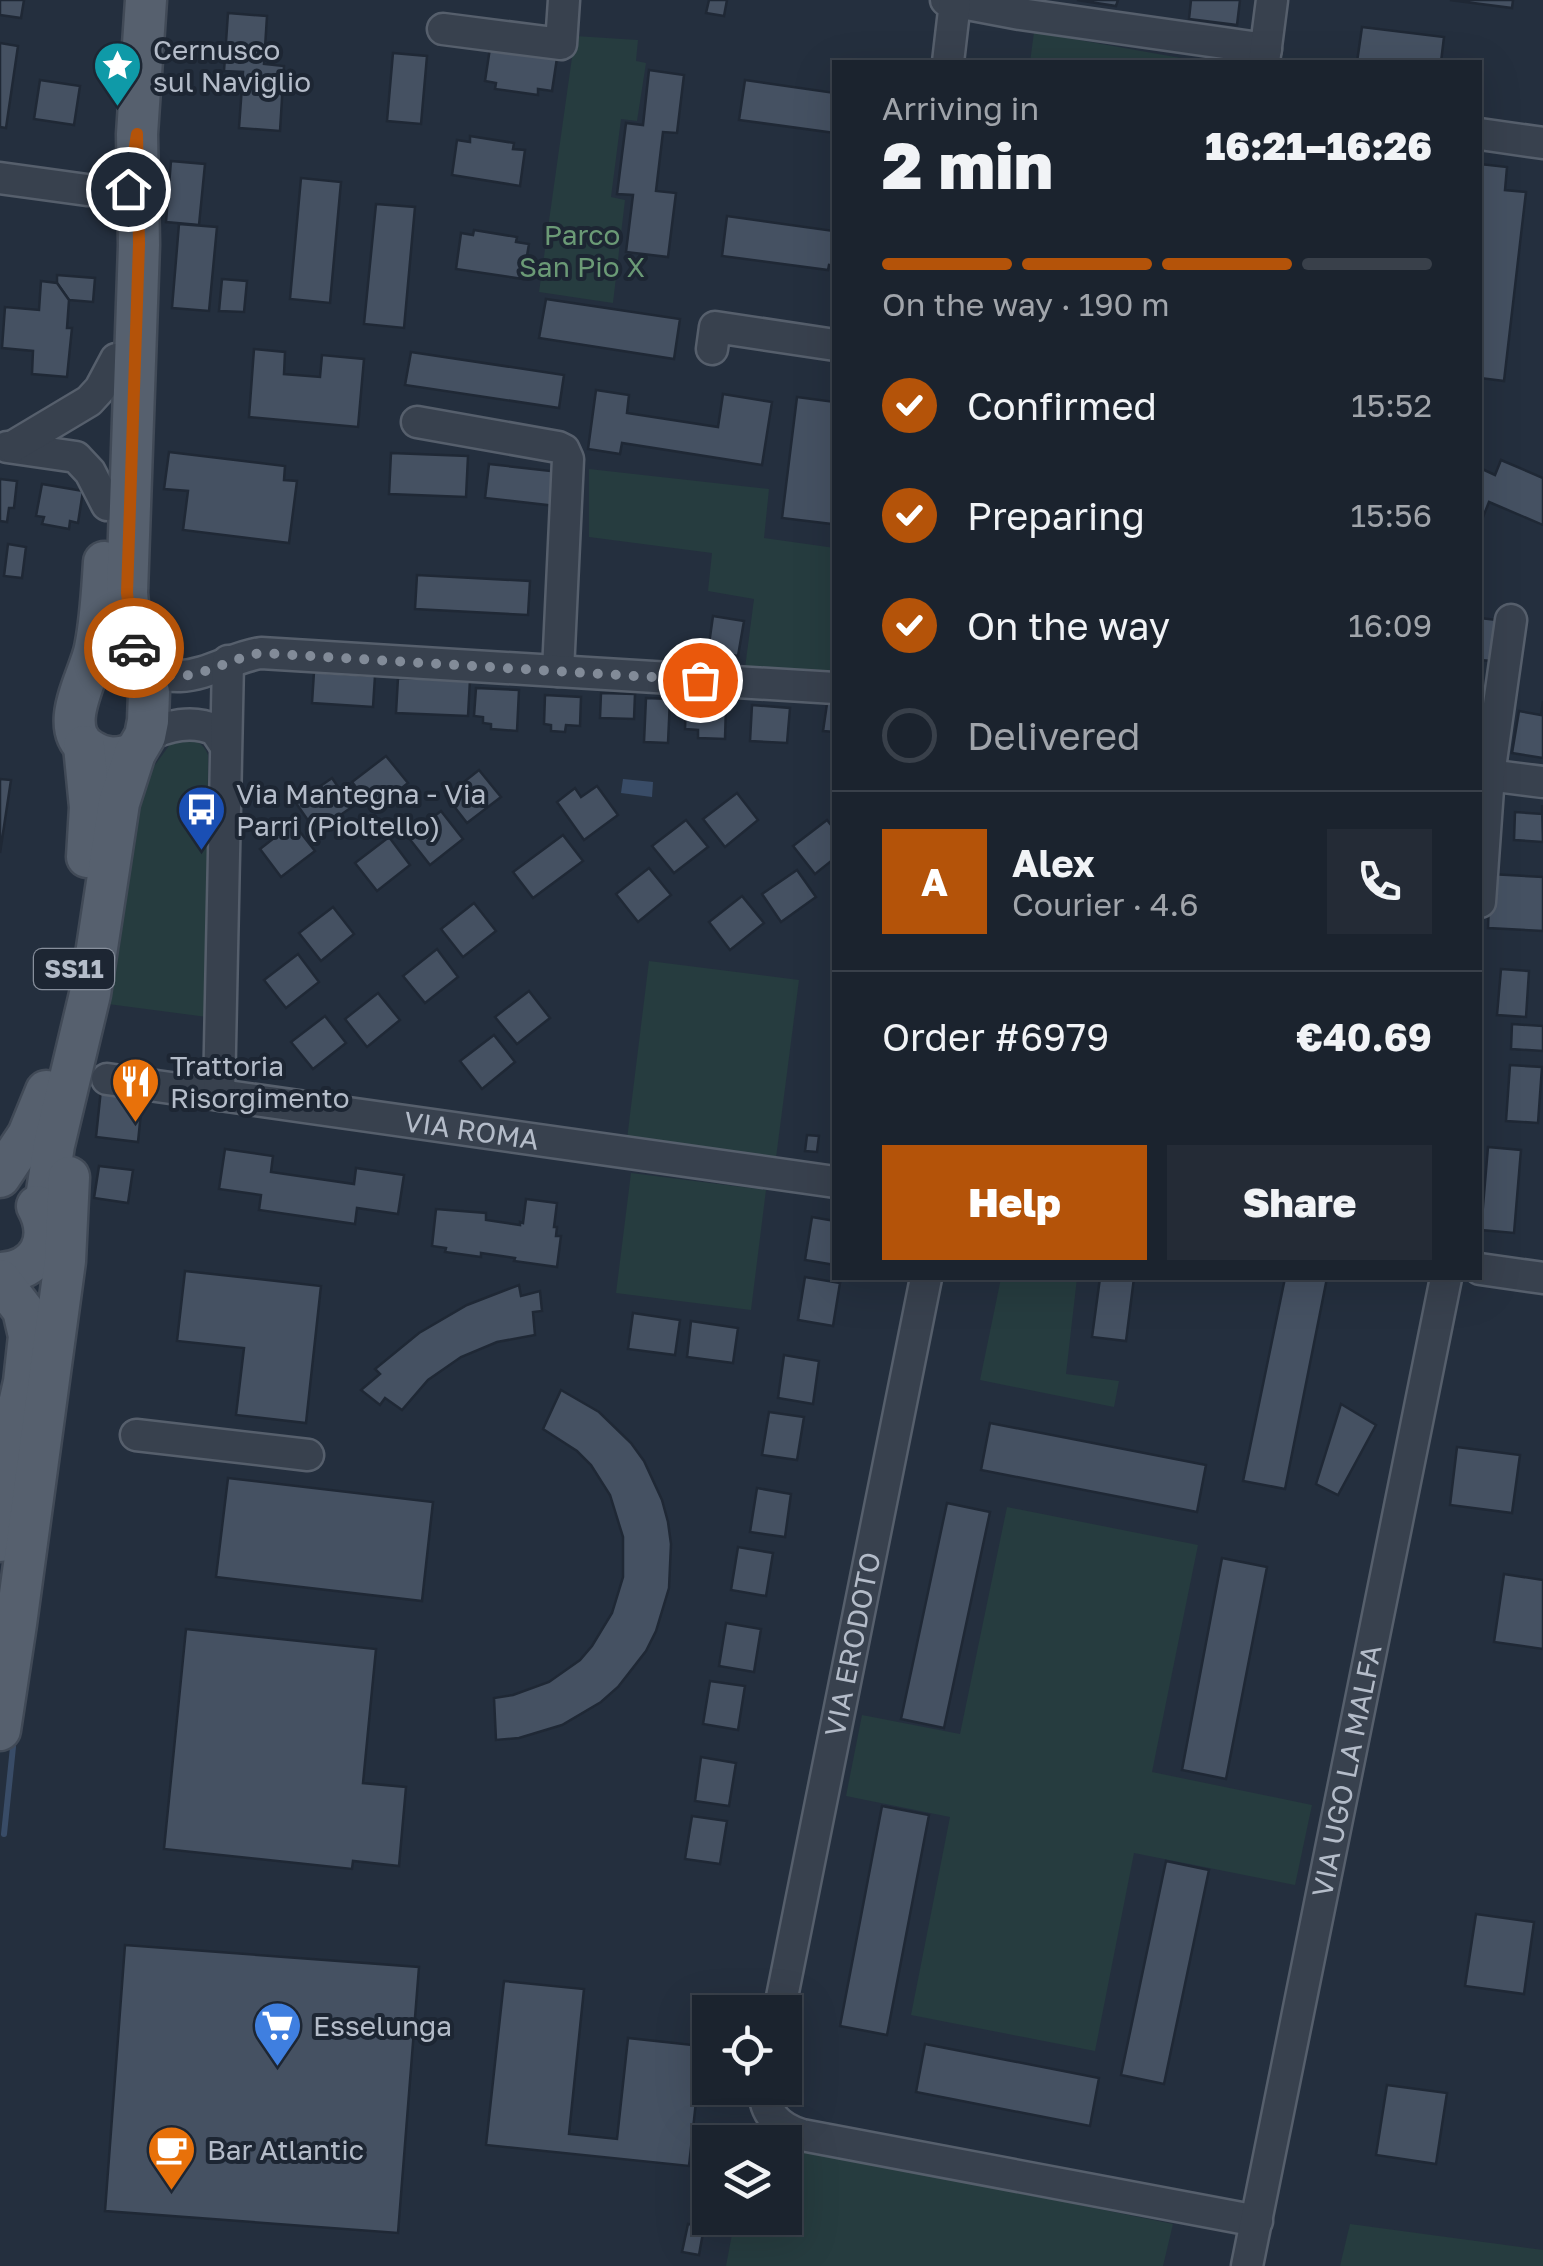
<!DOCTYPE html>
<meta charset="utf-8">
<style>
body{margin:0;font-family:"Golos Text",sans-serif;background:#242b36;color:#f1f3f6;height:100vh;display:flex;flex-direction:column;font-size:38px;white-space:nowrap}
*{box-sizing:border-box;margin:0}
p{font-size:32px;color:#a0a4aa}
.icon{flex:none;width:55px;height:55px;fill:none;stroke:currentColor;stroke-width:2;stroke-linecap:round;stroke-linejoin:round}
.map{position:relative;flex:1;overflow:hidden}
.side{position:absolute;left:832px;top:60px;width:650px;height:1220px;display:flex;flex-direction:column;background:#1b232e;border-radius:0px;box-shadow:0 10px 40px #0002,0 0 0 2px #39404a}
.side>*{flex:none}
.tools{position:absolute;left:692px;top:1995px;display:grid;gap:20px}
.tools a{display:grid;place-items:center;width:110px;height:110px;border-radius:0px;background:#1b232e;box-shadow:0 10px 40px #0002,0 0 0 2px #39404a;font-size:50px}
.pin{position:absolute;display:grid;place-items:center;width:85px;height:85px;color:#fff;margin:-42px;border:5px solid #fff;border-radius:50%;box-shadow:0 2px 10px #0007}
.courier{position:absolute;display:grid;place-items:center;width:100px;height:100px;margin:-50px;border:8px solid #b45309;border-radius:50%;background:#fff;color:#222;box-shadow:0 2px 12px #0007}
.headline em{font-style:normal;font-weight:800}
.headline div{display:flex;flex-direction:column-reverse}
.headline{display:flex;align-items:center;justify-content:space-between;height:170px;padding:0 50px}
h1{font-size:65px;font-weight:800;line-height:75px}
.bar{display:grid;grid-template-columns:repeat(4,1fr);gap:15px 10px;align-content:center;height:120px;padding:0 50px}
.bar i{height:12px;border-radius:8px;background:#39404a}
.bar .on{background:#b45309}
.bar p{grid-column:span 4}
.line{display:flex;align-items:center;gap:25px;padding:0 50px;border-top:2px solid #39404a}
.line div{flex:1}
.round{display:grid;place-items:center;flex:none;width:105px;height:105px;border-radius:0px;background:#242b36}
ol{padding:0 50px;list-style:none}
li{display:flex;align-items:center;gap:30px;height:110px}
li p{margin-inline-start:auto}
li .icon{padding:10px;border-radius:50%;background:#b45309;color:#fff;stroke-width:4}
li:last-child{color:#a0a4aa}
li i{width:55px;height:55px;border:5px solid #39404a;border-radius:50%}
.primary-button{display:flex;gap:20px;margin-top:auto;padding:20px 50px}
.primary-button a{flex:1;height:115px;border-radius:0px;background:#b45309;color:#fff;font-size:40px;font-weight:800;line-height:115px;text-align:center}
.primary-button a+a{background:#242b36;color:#f1f3f6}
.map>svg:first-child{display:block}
</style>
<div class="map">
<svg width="1543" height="2266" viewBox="0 0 1543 2266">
<rect width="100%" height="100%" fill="#242f3e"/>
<!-- green -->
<g fill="#263c3f">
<path d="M1034 32 1192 60V62H1030Z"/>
<path d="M575 36 638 40 636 61 646 63 637 121 621 119 611 197 625 200 613 303 539 292Z"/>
<path d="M589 469 769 489 764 538 835 548V680L745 668 754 599 708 591 712 553 589 537Z"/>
<path d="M177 739C192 739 202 740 208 755L207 1017 108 1004 111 975 120 945 132 809 144 780 171 743Z"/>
<path d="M649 961 799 980 776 1158 627 1139Z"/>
<path d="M631 1173 766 1190 751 1310 616 1293Z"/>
<path d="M1001 1278H1077L1066 1374 1119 1381 1114 1407 980 1380Z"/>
<path d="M1007 1507 1198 1545 1152 1772 1312 1805 1295 1885 1134 1853 1095 2051 911 2015 950 1817 846 1796 862 1715 960 1734Z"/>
<path d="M785 2143 799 2148 1173 2224 1163 2266H726L735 2218H785Z"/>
<path d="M1350 2224 1543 2250V2266H1340Z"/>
</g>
<!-- water -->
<path fill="#394c67" d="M623 779 653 782 652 797 621 793Z"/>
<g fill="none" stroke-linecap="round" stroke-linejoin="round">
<!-- stream -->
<path stroke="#394c67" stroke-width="6" d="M4 1834 13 1747"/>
</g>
<!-- building -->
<g fill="#455162" stroke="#1f2835" stroke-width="2.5">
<path d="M0 0H24L21 18 0 15Z"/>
<path d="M709 0H727L724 16 706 13Z"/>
<path d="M1077 0H1118L1116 6Z"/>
<path d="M1191 0H1240L1237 25 1189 19Z"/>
<path d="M1450 0H1513L1512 8Z"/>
<path d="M228 13 267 16 264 64 284 66 280 131 239 128 243 72 224 71Z"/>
<path d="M1362 27 1444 37 1441 62H1357Z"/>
<path d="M0 43 18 46 6 128 0 127Z"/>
<path d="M490 48 557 58 552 91 538 89V95L495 89 496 83 485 81Z"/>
<path d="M393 53 427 56 421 124 387 121Z"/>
<path d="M649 70 684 75 677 133 663 132 656 191 676 193 668 257 626 252 633 195 617 194 626 123 643 125Z"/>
<path d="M40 80 80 86 74 125 34 119Z"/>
<path d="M745 80 835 93V133L739 120Z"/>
<path d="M470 136 514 143 513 149 525 150 520 186 452 175 457 140 470 142Z"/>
<path d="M171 161 205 164 199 225 166 222Z"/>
<path d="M1480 164 1507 167 1505 190 1526 192 1504 381 1480 378Z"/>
<path d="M301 178 341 182 330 303 290 299Z"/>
<path d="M376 204 415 207 404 328 364 324Z"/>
<path d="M727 216 834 231 835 266 829 265 828 270 722 256Z"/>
<path d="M179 224 217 227 209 311 172 308Z"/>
<path d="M474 230 517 237 516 242 529 244 523 279 456 269 461 233 473 235Z"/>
<path d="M57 275 95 278 93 302 69 300 57 283Z"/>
<path d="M222 279 247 281 244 312 219 311Z"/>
<path d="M41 281 57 283 69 300 67 328H72L67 377 32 374 33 351 2 348 5 307 39 310Z"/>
<path d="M546 299 680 319 674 359 539 338Z"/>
<path d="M254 349 285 352 284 374 320 377 322 355 364 359 358 427 249 417Z"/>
<path d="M411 352 564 375 559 408 405 385Z"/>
<path d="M596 390 629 395 627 413 718 427 723 394 772 402 762 465 622 443 620 454 588 449Z"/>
<path d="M797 397 835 402V500L832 524 782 518Z"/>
<path d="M169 452 285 466 284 480 297 481 289 543 183 530 188 491 164 489Z"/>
<path d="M391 453 468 456 466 497 389 494Z"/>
<path d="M1501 460 1543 478V525L1489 502 1483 517 1480 516V468L1495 475Z"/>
<path d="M489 464 560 472 556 506 485 498Z"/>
<path d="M0 479 17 481 14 508H9L7 522 0 521Z"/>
<path d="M42 484 83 491 78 523 70 521 69 529 42 524 44 517 36 516Z"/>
<path d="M8 544 26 547 22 578 4 576Z"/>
<path d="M417 575 530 581 528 615 415 609Z"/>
<path d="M713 616 744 621 738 656 708 651Z"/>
<path d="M1480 618 1497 620 1492 661 1480 660Z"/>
<path d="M314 672 375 676 373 707 312 703Z"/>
<path d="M398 678 470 680 468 716 396 713Z"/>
<path d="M476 688 519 690 517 731 491 729V724L483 723V717L474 716Z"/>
<path d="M601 693 635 694 634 719 600 718Z"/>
<path d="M545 695 581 697 580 726 566 725 565 732 551 731V725L544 724Z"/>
<path d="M828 697 835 698V732L823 731Z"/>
<path d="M646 698 670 699 668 743 644 742Z"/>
<path d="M1543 701V758L1512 753 1519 711 1541 715Z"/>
<path d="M686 703 726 705 725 739 698 738V730L685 729Z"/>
<path d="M752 705 790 708 787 743 750 741Z"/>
<path d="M386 756 408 783 374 810 352 782Z"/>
<path d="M479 770 501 797 467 823 446 796Z"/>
<path d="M332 778 352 807 316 832 296 803Z"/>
<path d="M0 779 11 780 0 853Z"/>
<path d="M597 786 618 815 584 840 557 802 575 788 581 797Z"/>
<path d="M737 793 758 820 725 847 703 819Z"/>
<path d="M1542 805 1543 842 1514 840 1515 812 1542 814Z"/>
<path d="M441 811 463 839 430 865 408 837Z"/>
<path d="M686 820 708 847 674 873 652 846Z"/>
<path d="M827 820 835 830V858L815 874 793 846Z"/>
<path d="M293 823 315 851 281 877 260 849Z"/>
<path d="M563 835 583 861 533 898 513 872Z"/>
<path d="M389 837 410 865 377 891 355 863Z"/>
<path d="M649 868 671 895 638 922 616 894Z"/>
<path d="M797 870 816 897 781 922 762 894Z"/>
<path d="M1490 874 1543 877V931L1488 928Z"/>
<path d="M742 896 764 923 730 950 709 922Z"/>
<path d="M474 903 496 931 463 957 441 929Z"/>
<path d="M333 907 354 934 321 961 299 933Z"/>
<path d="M437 949 458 977 425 1003 403 976Z"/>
<path d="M298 954 319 982 286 1008 264 980Z"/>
<path d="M1501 969 1529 971 1526 1017 1497 1015Z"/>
<path d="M529 991 550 1018 517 1044 495 1017Z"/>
<path d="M378 993 400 1020 367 1047 345 1019Z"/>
<path d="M325 1016 346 1043 313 1069 291 1042Z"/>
<path d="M1512 1024 1543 1026V1051L1511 1049Z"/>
<path d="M494 1035 515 1062 482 1089 460 1061Z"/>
<path d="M1510 1065 1542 1067 1538 1123 1506 1121Z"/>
<path d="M101 1089 143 1093 138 1142 96 1137Z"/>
<path d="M807 1135 819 1136 817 1152 805 1151Z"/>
<path d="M1488 1147 1521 1150 1514 1233 1481 1230Z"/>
<path d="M225 1149 273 1156 271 1172 354 1184 356 1168 404 1175 398 1214 357 1208 355 1224 259 1210 261 1195 219 1189Z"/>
<path d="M99 1166 133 1170 128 1203 94 1198Z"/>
<path d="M526 1199 557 1203 554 1227H557L556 1236H561L557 1267 514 1261 515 1258 481 1253V1257L445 1252 446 1248 432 1246 436 1209 486 1213V1220L520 1225V1222L523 1223Z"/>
<path d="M812 1217 835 1221V1265L805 1260Z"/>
<path d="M185 1271 321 1286 306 1423 236 1415 244 1348 177 1341Z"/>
<path d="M805 1277 840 1283 833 1326 798 1320Z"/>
<path d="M1100 1278H1134L1126 1341 1092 1337Z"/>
<path d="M1285 1278H1327L1285 1489 1243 1481Z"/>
<path d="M519 1285 521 1296 540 1291 542 1311 533 1312 535 1335 497 1342 461 1357 428 1380 402 1410 385 1398 380 1405 361 1390 380 1374 375 1369 419 1333 467 1305Z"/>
<path d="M633 1313 680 1320 675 1355 628 1349Z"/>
<path d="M691 1321 738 1328 733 1363 687 1357Z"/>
<path d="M784 1355 819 1361 813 1404 778 1398Z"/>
<path d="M561 1390 599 1412 631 1443 644 1461 662 1500 668 1522 671 1544 669 1588 656 1631 646 1651 618 1687 601 1702 562 1725 519 1738 496 1740 494 1698 513 1695 549 1682 580 1660 592 1646 612 1613 623 1577V1537L610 1495 591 1465 577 1451 543 1429Z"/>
<path d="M1341 1404 1376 1425 1338 1495 1316 1484Z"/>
<path d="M769 1412 804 1417 797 1460 762 1455Z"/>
<path d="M990 1423 1206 1465 1197 1512 981 1470Z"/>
<path d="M1457 1447 1520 1455 1512 1513 1450 1505Z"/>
<path d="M228 1478 433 1502 422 1601 216 1577Z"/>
<path d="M757 1488 791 1494 785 1537 750 1532Z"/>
<path d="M947 1503 990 1512 944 1728 901 1719Z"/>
<path d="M738 1547 773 1553 766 1596 731 1590Z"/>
<path d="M1222 1558 1267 1567 1226 1779 1182 1770Z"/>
<path d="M1504 1574 1543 1580V1649L1494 1642Z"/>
<path d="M726 1623 761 1629 754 1672 719 1666Z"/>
<path d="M186 1629 376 1649 363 1783 406 1787 399 1866 353 1861 352 1869 164 1849Z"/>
<path d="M710 1681 745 1686 738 1730 703 1724Z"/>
<path d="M701 1757 736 1763 729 1806 695 1801Z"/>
<path d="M882 1806 929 1815 887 2035 840 2026Z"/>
<path d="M692 1816 727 1821 720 1864 685 1859Z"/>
<path d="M1166 1861 1209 1870 1164 2084 1121 2075Z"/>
<path d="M1476 1914 1534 1922 1524 1994 1465 1986Z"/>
<path d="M125 1945 419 1967 398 2233 105 2211Z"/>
<path d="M504 1981 584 1989 569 2134 617 2139 628 2038 702 2046 689 2166 486 2145Z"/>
<path d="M925 2044 1099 2078 1090 2126 916 2092Z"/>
<path d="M1387 2085 1447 2093 1436 2164 1376 2155Z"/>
<path d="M688 2224 704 2227 699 2255 682 2252Z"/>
</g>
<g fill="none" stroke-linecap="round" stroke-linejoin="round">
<defs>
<g id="minor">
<path d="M946 0 1020 14 1266 49"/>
<path d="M443 29 561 44 564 0"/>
<path d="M948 62 955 2"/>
<path d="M1264 62 1272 0"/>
<path d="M1480 134 1543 143"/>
<path d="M0 178 87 190"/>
<path d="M712 349 715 327 835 345"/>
<path d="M417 422 558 447 564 450 568 459 558 671"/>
<path d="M7 447 76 457 90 472 107 505"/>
<path d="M12 447 89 401 100 389 116 359"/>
<path d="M139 669C152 672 167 677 180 676 208 675 233 657 261 653L835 688"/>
<path d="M145 736C168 726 192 719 215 730L225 745"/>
<path d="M1480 774 1543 782"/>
<path d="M1480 902 1489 775 1511 620"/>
<path id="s1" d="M107 1079 835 1182"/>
<path d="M219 1095 228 661"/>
<path d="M1480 1269 1543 1278"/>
<path d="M136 1435 308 1455"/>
<path id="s2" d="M779 2012 926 1278"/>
<path d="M764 2088C764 2113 778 2128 802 2135L1257 2221"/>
<path id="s3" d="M1247 2266 1446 1278"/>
</g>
<g id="major">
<path d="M104 562C102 591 101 619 95 648 90 676 55 728 90 750 105 760 119 759 135 753"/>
<path d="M84 746 90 807 87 857"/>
<path d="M0 1177 28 1135 46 1091"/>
<path d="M43 1218 54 1145 90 994 119 803 135 753 145 736 148 721 149 692 139 669 130 625 127 593 139 245 137 134 146 0"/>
<path d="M0 1273C39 1271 55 1239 37 1206"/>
<path d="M0 1280 23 1310 29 1336 24 1382 12 1435 0 1541"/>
<path d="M0 1730 16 1624 65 1261 69 1177"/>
</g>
</defs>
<!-- minor casing -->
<use href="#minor" stroke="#565f6c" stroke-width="35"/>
<!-- major casing -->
<use href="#major" stroke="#414a57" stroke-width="45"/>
<!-- minor -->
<use href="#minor" stroke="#38414e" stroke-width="30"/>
<!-- major -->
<use href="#major" stroke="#56606e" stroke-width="40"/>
</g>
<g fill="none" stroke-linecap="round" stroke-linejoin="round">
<!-- done -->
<path stroke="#828b98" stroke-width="10" stroke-dasharray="0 18" d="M134 648 139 670C152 672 167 677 180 676 207 675 234 657 261 653L700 680"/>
<!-- route -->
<path stroke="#b45309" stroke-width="12" d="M128 189 137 134 139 244 127 593 134 648"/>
</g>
<!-- icons -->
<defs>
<symbol id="sight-pin" viewBox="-11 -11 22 30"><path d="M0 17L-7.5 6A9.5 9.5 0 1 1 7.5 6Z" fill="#0f9aa8" stroke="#1d2633"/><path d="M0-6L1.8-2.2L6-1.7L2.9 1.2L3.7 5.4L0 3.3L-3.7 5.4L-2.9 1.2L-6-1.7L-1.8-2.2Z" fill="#fff"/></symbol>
<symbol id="bus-pin" viewBox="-11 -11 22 30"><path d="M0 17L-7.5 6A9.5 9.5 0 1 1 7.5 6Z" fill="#1a4fb4" stroke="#1d2633"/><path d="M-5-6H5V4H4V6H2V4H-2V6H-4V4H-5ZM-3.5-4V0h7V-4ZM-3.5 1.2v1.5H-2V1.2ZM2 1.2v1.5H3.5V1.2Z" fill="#fff"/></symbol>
<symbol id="restaurant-pin" viewBox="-11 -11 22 30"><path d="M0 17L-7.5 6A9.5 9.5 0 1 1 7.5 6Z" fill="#e8710a" stroke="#1d2633"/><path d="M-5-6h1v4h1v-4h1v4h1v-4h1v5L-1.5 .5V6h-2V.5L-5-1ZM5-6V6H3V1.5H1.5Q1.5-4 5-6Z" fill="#fff"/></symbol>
<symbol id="supermarket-pin" viewBox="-11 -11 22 30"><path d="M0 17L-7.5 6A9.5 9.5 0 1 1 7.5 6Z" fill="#3f7fe0" stroke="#1d2633"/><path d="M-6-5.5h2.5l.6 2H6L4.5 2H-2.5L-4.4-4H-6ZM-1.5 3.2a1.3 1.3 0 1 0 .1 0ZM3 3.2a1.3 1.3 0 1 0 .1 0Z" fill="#fff"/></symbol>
<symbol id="cafe-pin" viewBox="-11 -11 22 30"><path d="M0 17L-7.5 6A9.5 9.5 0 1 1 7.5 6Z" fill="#e8710a" stroke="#1d2633"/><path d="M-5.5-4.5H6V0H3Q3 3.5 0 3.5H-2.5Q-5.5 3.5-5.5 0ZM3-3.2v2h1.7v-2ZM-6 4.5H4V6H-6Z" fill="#fff"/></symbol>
</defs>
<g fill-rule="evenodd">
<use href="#sight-pin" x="90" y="38" width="55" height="75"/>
<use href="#bus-pin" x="174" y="782" width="55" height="75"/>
<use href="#restaurant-pin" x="108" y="1054" width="55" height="75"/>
<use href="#supermarket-pin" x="250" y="1998" width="55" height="75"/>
<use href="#cafe-pin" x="144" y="2122" width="55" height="75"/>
</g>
<g text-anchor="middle" stroke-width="8" stroke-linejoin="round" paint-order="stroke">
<!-- shield labels -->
<rect fill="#1d2633" stroke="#878f9c" stroke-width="2.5" x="34" y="949" width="80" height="40" rx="8"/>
<g font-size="25" font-weight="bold" fill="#b4bcc9">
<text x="74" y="978">SS11</text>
</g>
<!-- poi labels -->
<g font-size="28" fill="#b4bcc9" stroke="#1d2633" text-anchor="start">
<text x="153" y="60">Cernusco<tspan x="153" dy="32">sul Naviglio</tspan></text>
<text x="236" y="804">Via Mantegna - Via<tspan x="236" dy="32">Parri (Pioltello)</tspan></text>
<text x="170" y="1076">Trattoria<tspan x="170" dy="32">Risorgimento</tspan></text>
<text x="313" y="2036">Esselunga</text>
<text x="207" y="2160">Bar Atlantic</text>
</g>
<!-- park labels -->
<g font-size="28" fill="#6b9a76" stroke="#1d2633">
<text x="582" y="245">Parco<tspan x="582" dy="32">San Pio X</tspan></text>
</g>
<!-- street labels -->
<g font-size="28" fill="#b4bcc9" stroke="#1d2633">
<text dy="10" stroke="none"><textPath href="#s1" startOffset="368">VIA ROMA</textPath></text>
<text dy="10" stroke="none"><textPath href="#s2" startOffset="375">VIA ERODOTO</textPath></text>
<text dy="10" stroke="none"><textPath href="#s3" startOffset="505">VIA UGO LA MALFA</textPath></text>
</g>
</g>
</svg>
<div class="tools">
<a><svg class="icon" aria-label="locate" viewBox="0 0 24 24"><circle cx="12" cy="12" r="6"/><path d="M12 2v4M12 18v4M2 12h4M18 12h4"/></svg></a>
<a><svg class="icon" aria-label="layers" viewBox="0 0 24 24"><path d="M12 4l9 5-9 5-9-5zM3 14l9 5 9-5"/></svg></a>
</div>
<div class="pin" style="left:700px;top:680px;background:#ea580c"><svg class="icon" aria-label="bag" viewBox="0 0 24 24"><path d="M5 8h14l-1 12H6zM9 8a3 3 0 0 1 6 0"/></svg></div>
<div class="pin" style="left:128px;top:189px;background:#1f2937"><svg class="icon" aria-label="home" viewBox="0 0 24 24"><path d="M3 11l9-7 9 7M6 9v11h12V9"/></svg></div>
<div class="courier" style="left:134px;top:648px"><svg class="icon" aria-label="car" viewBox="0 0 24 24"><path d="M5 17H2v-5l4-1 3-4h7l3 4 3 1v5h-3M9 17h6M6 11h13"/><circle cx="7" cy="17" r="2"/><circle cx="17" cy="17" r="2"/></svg></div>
<section class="side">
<div class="headline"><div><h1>2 min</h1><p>Arriving in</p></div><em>16:21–16:26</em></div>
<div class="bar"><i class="on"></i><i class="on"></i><i class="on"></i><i></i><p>On the way · 190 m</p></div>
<ol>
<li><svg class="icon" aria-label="check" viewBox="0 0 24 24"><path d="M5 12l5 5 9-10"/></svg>Confirmed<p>15:52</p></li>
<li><svg class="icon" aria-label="check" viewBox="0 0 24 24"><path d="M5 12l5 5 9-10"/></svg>Preparing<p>15:56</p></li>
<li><svg class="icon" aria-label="check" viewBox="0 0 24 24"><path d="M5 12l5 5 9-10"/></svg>On the way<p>16:09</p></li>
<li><i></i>Delivered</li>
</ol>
<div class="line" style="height:180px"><b class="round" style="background:#b45309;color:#fff">A</b><div><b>Alex</b><p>Courier · 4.6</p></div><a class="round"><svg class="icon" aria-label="phone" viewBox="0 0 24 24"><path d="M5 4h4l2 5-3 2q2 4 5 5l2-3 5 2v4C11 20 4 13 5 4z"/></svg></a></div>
<div class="line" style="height:130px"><div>Order #6979</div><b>€40.69</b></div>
<div class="primary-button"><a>Help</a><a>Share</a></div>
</section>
</div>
